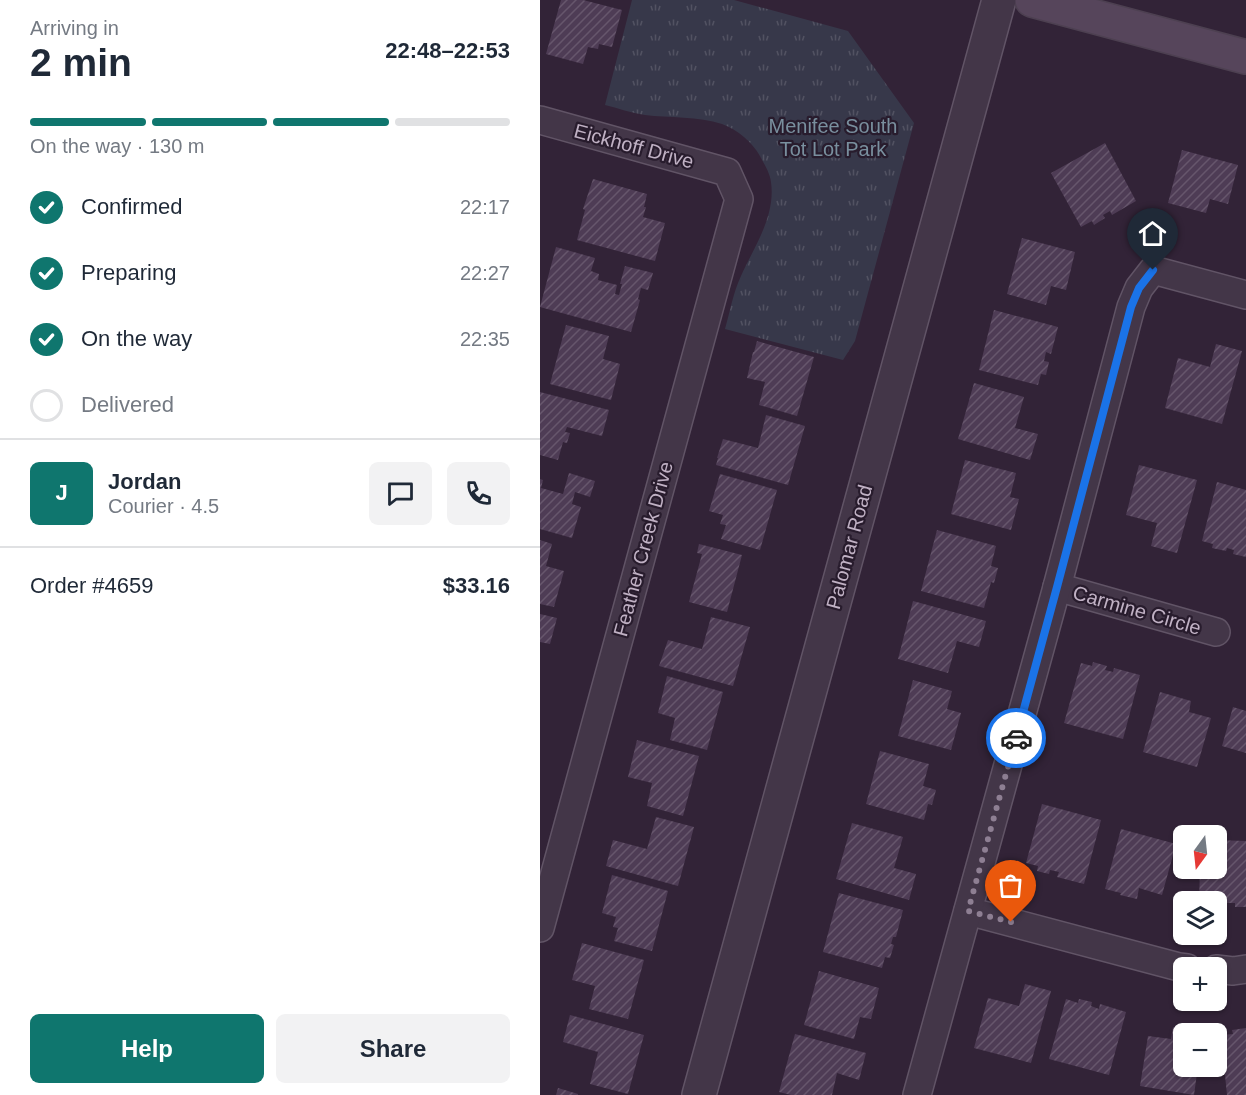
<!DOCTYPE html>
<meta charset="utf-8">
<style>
body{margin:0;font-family:Helvetica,sans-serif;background:#f2f2f3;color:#1f2937;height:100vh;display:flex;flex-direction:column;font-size:22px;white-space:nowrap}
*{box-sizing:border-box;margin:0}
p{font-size:20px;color:#747a83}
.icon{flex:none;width:33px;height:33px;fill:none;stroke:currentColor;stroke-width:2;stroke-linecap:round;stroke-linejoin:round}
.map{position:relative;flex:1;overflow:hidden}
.panel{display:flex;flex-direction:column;background:#fff;width:540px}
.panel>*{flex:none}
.needle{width:39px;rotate:195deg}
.fabs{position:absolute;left:633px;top:825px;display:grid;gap:12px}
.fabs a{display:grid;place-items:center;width:54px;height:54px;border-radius:9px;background:#fff;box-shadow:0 2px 4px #0004;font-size:30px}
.pin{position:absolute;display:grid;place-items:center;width:51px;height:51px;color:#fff;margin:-62px -26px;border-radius:50% 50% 50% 0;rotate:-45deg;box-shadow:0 0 6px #0007}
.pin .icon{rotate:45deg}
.courier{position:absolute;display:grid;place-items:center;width:60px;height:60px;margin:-30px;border:4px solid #1a73e8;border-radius:50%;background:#fff;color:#222;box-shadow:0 2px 8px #0007}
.head em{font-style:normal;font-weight:600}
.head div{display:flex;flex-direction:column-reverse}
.head{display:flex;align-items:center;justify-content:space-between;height:102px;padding:0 30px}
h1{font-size:39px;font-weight:600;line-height:45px}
.bar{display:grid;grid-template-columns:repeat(4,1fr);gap:9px 6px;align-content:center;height:72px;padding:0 30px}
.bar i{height:8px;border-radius:4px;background:#e0e1e3}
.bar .active{background:#0f766e}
.bar p{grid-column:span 4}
.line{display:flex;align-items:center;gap:15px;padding:0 30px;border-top:2px solid #e0e1e3}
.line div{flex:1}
.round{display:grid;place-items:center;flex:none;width:63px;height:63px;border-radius:9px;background:#f2f2f3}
ol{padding:0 30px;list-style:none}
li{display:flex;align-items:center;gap:18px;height:66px}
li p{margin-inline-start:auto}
li .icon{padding:6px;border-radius:50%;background:#0f766e;color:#fff;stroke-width:4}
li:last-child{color:#747a83}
li i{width:33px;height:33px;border:3px solid #e0e1e3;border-radius:50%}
.primary-button{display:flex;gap:12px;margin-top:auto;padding:12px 30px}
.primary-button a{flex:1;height:69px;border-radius:9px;background:#0f766e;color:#fff;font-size:24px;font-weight:600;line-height:69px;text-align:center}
.primary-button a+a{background:#f2f2f3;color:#1f2937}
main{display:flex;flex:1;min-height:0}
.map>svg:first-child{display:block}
</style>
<main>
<section class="panel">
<div class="head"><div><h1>2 min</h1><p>Arriving in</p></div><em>22:48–22:53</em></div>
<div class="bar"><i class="active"></i><i class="active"></i><i class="active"></i><i></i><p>On the way · 130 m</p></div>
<ol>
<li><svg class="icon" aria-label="check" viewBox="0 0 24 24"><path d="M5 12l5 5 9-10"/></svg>Confirmed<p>22:17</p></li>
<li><svg class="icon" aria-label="check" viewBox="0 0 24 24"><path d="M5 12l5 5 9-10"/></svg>Preparing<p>22:27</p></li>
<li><svg class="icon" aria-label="check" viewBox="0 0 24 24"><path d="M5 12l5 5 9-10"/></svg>On the way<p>22:35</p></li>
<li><i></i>Delivered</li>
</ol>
<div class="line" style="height:108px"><b class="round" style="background:#0f766e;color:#fff">J</b><div><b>Jordan</b><p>Courier · 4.5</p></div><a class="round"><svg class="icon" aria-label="chat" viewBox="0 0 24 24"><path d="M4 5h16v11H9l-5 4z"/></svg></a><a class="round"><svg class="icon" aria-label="phone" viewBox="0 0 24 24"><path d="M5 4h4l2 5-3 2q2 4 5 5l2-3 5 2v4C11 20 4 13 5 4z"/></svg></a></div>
<div class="line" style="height:78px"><div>Order #4659</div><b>$33.16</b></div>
<div class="primary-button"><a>Help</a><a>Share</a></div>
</section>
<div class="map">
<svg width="706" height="1095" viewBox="0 0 706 1095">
<defs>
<pattern id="park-tufts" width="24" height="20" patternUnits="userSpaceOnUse" patternTransform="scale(1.5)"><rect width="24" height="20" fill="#37384a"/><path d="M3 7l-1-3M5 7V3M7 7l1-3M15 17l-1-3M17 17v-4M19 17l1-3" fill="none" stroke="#525262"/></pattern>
<pattern id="building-hatch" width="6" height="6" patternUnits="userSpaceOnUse" patternTransform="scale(1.5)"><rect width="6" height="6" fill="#4e3c55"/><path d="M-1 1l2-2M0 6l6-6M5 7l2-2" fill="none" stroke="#66566c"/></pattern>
</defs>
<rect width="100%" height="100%" fill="#322337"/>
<!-- park -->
<path fill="url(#park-tufts)" d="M92 0H194L308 31 374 123 315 341 303 360 185 329C190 312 193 293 201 276 214 247 236 216 231 182 230 173 224 164 220 156 212 142 198 130 182 124 159 116 129 118 105 115 91 113 78 108 65 105Z"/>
<!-- building -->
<g fill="url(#building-hatch)">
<path d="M21 0H43L82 10 72 47 59 44 58 49 48 47 43 64 6 54Z"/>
<path d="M565 143 596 201 572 215 570 211 563 215 565 218 554 225 552 221 541 227 511 173Z"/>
<path d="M642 150 698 165 688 204 670 199 666 213 628 203Z"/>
<path d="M53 179 107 194 104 207H106L103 217 125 223 115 261 37 240 45 210 43 209Z"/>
<path d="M482 238 535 252 526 290 511 286 506 305 467 294Z"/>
<path d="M16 247 55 258 51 271 59 274 58 280 77 285 75 294 79 295 82 284H80L85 266 113 273 108 290 101 288 98 299 100 300 91 332 0 307Z"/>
<path d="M454 310 518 327 511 354 506 352 504 361 509 362 506 375 501 374 498 385 439 370Z"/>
<path d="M26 325 69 336 63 359 80 364 71 400 10 384Z"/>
<path d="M217 341 274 357 257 416 219 405 225 382 207 378 213 352H214Z"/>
<path d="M676 344 702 351 682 424 625 408 638 358 670 367Z"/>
<path d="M434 383 484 397 475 428 498 434 490 460 418 439Z"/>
<path d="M0 392 69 410 62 436 27 427 25 432 30 433 27 443 23 442 18 460 0 455Z"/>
<path d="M226 415 265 426 248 485 176 465 178 458H177L183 439 218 448Z"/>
<path d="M425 460 476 473 470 497 479 499 471 530 411 514Z"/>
<path d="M599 465 657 480 637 553 611 546 617 523 586 515Z"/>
<path d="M29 473 55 481 50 497 35 492 32 504 41 507 32 538 0 529V479L3 480 1 488 23 494Z"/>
<path d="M180 474 237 490 220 550 181 539 186 525 180 524 183 515 169 511Z"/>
<path d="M677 482 706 490V557L693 554 694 550 687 548 686 551 672 548 673 544 662 541Z"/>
<path d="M397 530 456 546 451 566 458 568 454 583 451 582 444 608 381 591Z"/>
<path d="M0 540 12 544 6 566 24 571 14 607 0 604Z"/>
<path d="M159 544 202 555 187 612 149 602 162 554 157 553Z"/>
<path d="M373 601 446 621 439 647 417 641 408 673 358 659Z"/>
<path d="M0 614 17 618 10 644 0 642Z"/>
<path d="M171 617 210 627 193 686 119 666 128 640 162 649Z"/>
<path d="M553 662 567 666 565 670 573 672 574 668 600 675 583 739 524 723 541 663 552 666Z"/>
<path d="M127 676 183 692 167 750 130 740 135 718 118 713Z"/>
<path d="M373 680 412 691 407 709 421 713 411 750 358 736Z"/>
<path d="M620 692 651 701 649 712 671 718 657 767 603 752Z"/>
<path d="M693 707 706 711V753L682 746Z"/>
<path d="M97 740 159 756 143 816 107 806 112 783 88 777Z"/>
<path d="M340 751 389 764 383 786 396 790 392 805 388 804 384 820 326 804Z"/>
<path d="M502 804 561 820 544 884 517 877 519 872 510 870 509 874 497 871 498 866 486 863Z"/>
<path d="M116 817 154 827 138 886 66 866 73 840 107 849Z"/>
<path d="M312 823 363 837 354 868 376 874 369 900 296 879Z"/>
<path d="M581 829 636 844 622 895 599 888 597 899 580 895 581 893 565 889Z"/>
<path d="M676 840 706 841V907H695V903H686V906H676V902H659L660 868H676Z"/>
<path d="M72 875 128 891 112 951 74 941 78 928 73 927 76 917 62 913Z"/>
<path d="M299 893 363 910 356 937H353L351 944 354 945 350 958 345 957 342 968 283 952Z"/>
<path d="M42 943 104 960 88 1019 49 1009 55 986 32 980Z"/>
<path d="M279 971 339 988 331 1019 320 1017 314 1039 264 1025Z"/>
<path d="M485 984 511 991 491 1063 434 1048 448 998 479 1006Z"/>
<path d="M526 999 538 1003 539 999 552 1002 551 1006 559 1009 560 1004 586 1012 569 1075 509 1059Z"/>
<path d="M30 1015 104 1035 88 1094 50 1084 58 1052 23 1042Z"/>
<path d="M633 1027 666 1032V1034H644V1066H658L654 1095 600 1086 608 1036 631 1039Z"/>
<path d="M706 1028V1095H687L681 1035 693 1034 692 1030Z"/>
<path d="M255 1034 326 1053 319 1080 297 1073 292 1095H251L239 1092Z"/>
<path d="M18 1088 38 1094V1095H16Z"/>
</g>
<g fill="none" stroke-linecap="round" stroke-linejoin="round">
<defs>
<g id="minor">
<path d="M0 120 187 172 199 199 0 928"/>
<path d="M517 587 676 632"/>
<path d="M428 911 639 967 647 968"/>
<path d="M676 969 693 971 706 969"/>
<path d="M377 1095 517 587 591 307 599 288 613 270 706 295"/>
</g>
<path id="tertiary" d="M159 1095 459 0"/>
<path id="secondary" d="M492 0 706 57"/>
</defs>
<!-- minor casing -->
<use href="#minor" stroke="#615466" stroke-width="30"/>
<!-- tertiary casing -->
<use href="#tertiary" stroke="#615466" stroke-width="36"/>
<!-- secondary casing -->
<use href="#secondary" stroke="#4d4051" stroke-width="36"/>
<!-- minor -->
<use href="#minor" stroke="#433648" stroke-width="27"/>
<!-- tertiary -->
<use href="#tertiary" stroke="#433648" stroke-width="33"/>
<!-- secondary -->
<use href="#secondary" stroke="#56455b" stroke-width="33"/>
</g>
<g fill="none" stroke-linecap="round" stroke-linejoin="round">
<!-- done -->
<path stroke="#8e7f93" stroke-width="6" stroke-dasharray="0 10.8" d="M471 922 428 911 476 738"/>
<!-- route -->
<path stroke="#1a73e8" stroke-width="8" d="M476 738 517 587 591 307 599 288 613 270"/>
</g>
<g text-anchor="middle" stroke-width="4.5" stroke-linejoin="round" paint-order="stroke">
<!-- park labels -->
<g font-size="20" fill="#798f9e" stroke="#281c2d">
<text x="293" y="133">Menifee South<tspan x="293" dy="23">Tot Lot Park</tspan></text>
</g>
<!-- street labels -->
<g font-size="20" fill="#c0b1c4" stroke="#281c2d">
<text transform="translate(94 146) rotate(15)" y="7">Eickhoff Drive</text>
<text transform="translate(309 547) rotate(-75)" y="7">Palomar Road</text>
<text transform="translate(103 549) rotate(-75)" y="7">Feather Creek Drive</text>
<text transform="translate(597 610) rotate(16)" y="7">Carmine Circle</text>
</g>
</g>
</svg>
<div class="fabs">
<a><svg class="needle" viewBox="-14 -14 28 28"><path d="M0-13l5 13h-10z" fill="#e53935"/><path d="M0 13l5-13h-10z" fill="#747a83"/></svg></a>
<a><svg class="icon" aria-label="layers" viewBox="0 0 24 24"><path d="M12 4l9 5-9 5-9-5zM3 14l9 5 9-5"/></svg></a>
<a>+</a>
<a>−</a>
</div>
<div class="pin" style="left:471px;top:922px;background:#ea580c"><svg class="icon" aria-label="bag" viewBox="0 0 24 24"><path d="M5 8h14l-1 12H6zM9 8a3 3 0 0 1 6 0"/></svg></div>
<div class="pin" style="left:613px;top:270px;background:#1f2937"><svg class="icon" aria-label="home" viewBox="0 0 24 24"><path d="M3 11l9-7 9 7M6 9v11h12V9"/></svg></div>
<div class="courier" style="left:476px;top:738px"><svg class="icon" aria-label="car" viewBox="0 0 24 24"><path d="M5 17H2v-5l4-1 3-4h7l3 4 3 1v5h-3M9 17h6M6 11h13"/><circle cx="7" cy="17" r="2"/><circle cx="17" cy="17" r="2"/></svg></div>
</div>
</main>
